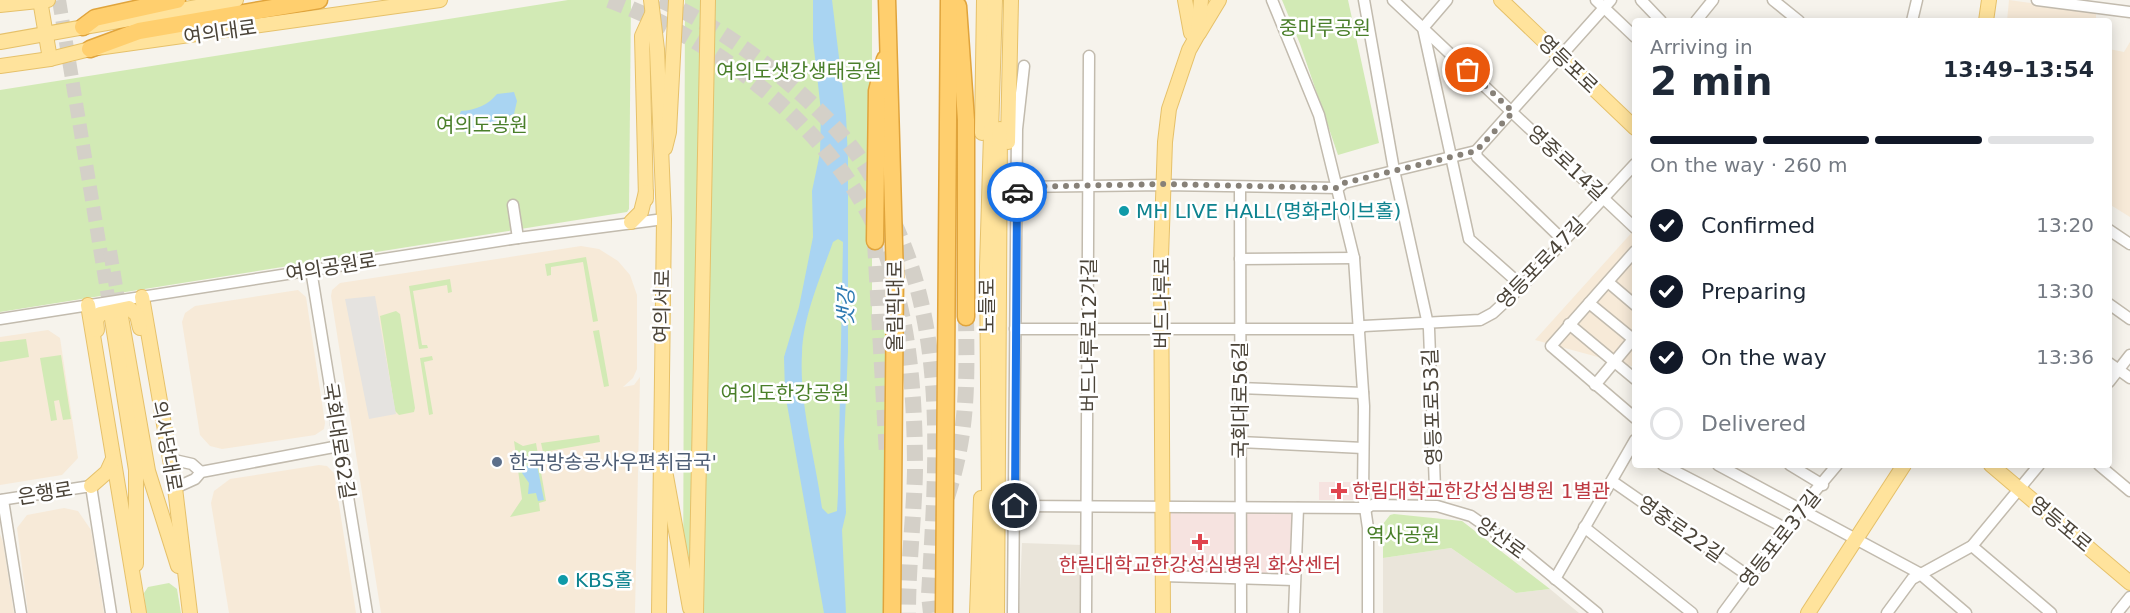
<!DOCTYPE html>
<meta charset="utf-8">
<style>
body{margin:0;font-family:"DejaVu Sans","Noto Sans KR",sans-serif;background:#f2f2f3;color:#1f2937;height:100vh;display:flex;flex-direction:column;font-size:22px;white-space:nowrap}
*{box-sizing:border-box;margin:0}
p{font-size:20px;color:#747a83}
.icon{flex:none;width:33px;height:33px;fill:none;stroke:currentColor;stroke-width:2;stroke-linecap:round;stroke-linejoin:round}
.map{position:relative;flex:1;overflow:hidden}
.side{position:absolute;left:1632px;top:18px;width:480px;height:450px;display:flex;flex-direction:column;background:#fff;border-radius:6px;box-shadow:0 3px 15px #0003}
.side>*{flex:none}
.pin{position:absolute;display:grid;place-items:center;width:51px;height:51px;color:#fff;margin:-26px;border:3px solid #fff;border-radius:50%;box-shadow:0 2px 6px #0007}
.courier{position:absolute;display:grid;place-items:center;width:60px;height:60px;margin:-30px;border:4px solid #1a73e8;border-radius:50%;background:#fff;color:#222;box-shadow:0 2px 8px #0007}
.headline em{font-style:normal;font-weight:600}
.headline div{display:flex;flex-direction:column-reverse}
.headline{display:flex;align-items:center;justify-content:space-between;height:102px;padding:0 18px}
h1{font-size:39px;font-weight:600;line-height:45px}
.bar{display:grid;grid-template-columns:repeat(4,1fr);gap:9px 6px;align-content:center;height:72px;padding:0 18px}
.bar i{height:8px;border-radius:4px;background:#e0e1e3}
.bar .on{background:#111827}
.bar p{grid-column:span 4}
ol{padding:0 18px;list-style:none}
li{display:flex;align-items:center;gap:18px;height:66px}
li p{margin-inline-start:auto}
li .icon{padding:6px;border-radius:50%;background:#111827;color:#fff;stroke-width:4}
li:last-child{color:#747a83}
li i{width:33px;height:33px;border:3px solid #e0e1e3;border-radius:50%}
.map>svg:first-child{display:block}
</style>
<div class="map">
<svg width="2130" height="613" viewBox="0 0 2130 613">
<rect width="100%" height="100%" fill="#f6f3ec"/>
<!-- residential -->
<g fill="#eae5da">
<path d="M1022 543 1082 545 1080 613H1019Z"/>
<path d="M1451 548 1516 593 1550 589 1579 613H1383V558Z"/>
</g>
<!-- commercial -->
<g fill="#f7ead8">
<path d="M2009 0 2096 12V21H2007Z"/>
<path d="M2130 42V217L2109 204V49L2124 52Z"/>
<path d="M1635 229V367L1535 340Z"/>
<path d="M581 246 599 249 618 261 630 275 637 295V369L633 378 623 387 634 385 640 377 635 613H381L331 296 332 290 340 283Z"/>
<path d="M298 290 306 297 325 423 324 429 315 435 222 449 210 446 200 435 182 322 185 313 195 306Z"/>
<path d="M48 330 60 338 78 458 62 475 0 485V337Z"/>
<path d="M319 465 327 466 334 473 356 613H229L211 503 214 491 230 479Z"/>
<path d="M64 508 78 511 91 530 104 613H28L17 528 27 515Z"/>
<path d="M0 534 3 542 14 613H0Z"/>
</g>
<!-- medical -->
<g fill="#f6e3e0">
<rect x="1319" y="482" width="39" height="18"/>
<path d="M1163 508 1293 511 1292 580 1163 575Z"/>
</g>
<!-- green -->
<g fill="#d2eab5">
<path d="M568 0H631L629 209 627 212 0 312V90Z"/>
<path d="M685 0H872V317H887L885 613H683Z"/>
<path d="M1282 0H1348L1379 143 1338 155 1300 44Z"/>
<path d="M586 257 598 321 593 322 583 262 551 267V275L547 276 545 264Z"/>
<path d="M450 279 452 292 448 293 447 285 413 291 422 345H427L428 348 419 349 409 286Z"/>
<path d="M396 311 400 314 415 408 414 412 399 415 395 411 380 316Z"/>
<path d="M599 330 609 386 604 387 593 331Z"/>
<path d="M26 339 29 357 0 362V342Z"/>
<path d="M61 355 71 419 63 420 59 400 54 401 57 420 51 421 40 358Z"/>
<path d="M432 356 433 360 424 362 433 414 429 415 420 358Z"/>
<path d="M599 435 600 442 543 452 541 443Z"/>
<path d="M514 441 523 446 536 443 546 501 539 503 540 511 510 517 522 499Z"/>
<path d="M1394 514 1462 521 1550 589 1516 593 1451 548 1383 558V524L1390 515Z"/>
<path d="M169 583 177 589 181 613H146L144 593 148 587Z"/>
</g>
<!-- parking -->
<path fill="#e5e3e0" d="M375 296 396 414 369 419 345 299Z"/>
<!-- water -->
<g fill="#a9d4f2" fill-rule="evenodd">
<path d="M813 0H832L846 115 848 159V351L844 442 846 513 842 530 846 613H824L785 393 784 357 799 307 813 237 812 191 820 153 821 111 813 40ZM838 239 843 242 838 494 837 511 828 514 822 508C815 456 799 405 802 353 803 316 821 276 833 242Z"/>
<path d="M514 92 517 101 514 114 484 126 470 135C460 131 456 121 461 111 476 110 488 105 497 94Z"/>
<path d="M537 465 544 500 538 501 536 493 528 494 529 483 522 473 524 466Z"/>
</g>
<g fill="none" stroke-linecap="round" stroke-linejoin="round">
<!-- major-tunnel -->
<g stroke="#d4d0c8" stroke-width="14" stroke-dasharray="14 7" stroke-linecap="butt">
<path d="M59 0 111 315"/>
<path d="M110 251 120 311"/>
</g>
<!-- highway-tunnel -->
<g stroke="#d4d0c8" stroke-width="16" stroke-dasharray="16 8" stroke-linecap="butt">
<path d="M609 0C727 43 862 150 893 277"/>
<path d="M660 0C733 31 844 116 878 189"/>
<path d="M894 223C948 339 936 471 929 595L931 613"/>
<path d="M875 242 887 455"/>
<path d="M899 302C912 356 915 415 915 471 914 518 908 565 908 613"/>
<path d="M947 497C968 432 967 384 966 317"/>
</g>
<defs>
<g id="minor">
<path d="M1272 0 1319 115 1354 258 1364 406 1363 494 1368 528V613"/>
<path d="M1364 0 1394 170 1429 329 1435 489"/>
<path d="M1393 0 1635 228"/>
<path d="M1447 0 1423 28 1469 239 1522 286"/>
<path d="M1596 0 1635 37"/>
<path d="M1641 0 1661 21"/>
<path d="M1773 0 1799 21"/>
<path d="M2037 0 2130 12"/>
<path d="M1696 21 1713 0"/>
<path d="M1912 21 1917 0"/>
<path d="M1476 151 1477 157 1564 241"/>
<path d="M1017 187 1164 185 1338 188 1344 183 1476 151 1611 0"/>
<path d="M1240 187 1241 613"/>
<path d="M513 205 518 238"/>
<path d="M2109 230 2130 244"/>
<path d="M1635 251 1551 346 1635 418"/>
<path d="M1240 259 1354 258"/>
<path d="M311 270 367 613"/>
<path d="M1608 282 1635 305"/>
<path d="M1589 303 1633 339"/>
<path d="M2109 304 2130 319"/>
<path d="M0 319 518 238 664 219"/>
<path d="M1569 324 1635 379"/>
<path d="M1015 329H1359L1364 326 1480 320 1493 313 1522 286 1635 164"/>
<path d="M2109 363 2130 378"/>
<path d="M2109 382 2130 355"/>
<path d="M1595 385 1635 337"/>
<path d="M1239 388 1363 393"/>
<path d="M1239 442 1363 448"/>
<path d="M170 459 192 464 201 472"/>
<path d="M1663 465 1785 528"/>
<path d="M1718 465 1919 573 1966 613"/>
<path d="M1790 465 1823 485"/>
<path d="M2099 465 2130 491"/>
<path d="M1612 481 1750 577"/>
<path d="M175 488 195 479 201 472 339 446"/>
<path d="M0 500 91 486 111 613"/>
<path d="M3 500 21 613"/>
<path d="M1015 506 1367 508 1372 505 1437 506 1471 516 1524 553 1597 613"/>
<path d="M1584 527 1692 613"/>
<path d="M1972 546 2051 613"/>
<path d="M1163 576 1294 580"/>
<path d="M1555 579 1635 440"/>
<path d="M1013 613 1017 129 1024 66"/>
<path d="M1086 613 1089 56"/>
<path d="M1294 613 1298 508"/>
<path d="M1723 613 1800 509 1837 465"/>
<path d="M1887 613 1912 579 1972 546 2039 465"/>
<path d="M2117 613 2130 597"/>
</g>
<g id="major">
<path d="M40 0 50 59"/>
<path d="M651 0 657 49 664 219 659 613"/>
<path d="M1185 0 1191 33"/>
<path d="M1501 0 1635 128"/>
<path d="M0 5 48 0"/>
<path d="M1986 21 1989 0"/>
<path d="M1199 33 1219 0"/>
<path d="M0 42 236 0"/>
<path d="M0 66 50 59 90 49 440 0"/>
<path d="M982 133 984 0"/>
<path d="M1008 142 1011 0"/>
<path d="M665 148 669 132 676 0"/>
<path d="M646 199 642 36 652 14"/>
<path d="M631 222 641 212 646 192"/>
<path d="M142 297 175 488 190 613"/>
<path d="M88 305 139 613"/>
<path d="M121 317 148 471 178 566"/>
<path d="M112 319 136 470V564"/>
<path d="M97 330 96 320 100 314 129 308 137 315 140 328"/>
<path d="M1991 465 2130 583"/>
<path d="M666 476 690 608"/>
<path d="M91 486 107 472 112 461"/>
<path d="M696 613 708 0"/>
<path d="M977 613 981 498"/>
<path d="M986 613 989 500 987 267 995 0"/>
<path d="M997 613 1000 129"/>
<path d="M1163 613 1161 257 1165 142 1169 109 1189 50 1198 34 1201 0"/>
<path d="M1808 613 1904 465"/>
</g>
<g id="highway">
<path d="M887 0 895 278 892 613"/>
<path d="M958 6 966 120V317"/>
<path d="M83 27 95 18 177 0"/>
<path d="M90 49 139 31 319 0"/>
<path d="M875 241 877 91 885 59"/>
<path d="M944 613 949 0"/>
</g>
</defs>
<!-- minor casing -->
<use href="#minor" stroke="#c2bbae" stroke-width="13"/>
<!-- major casing -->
<use href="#major" stroke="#e6c16a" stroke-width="16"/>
<!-- highway casing -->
<use href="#highway" stroke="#e0a43c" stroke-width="19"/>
<!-- minor -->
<use href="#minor" stroke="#fff" stroke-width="10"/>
<!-- major -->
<use href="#major" stroke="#ffe39c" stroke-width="14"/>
<!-- highway -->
<use href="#highway" stroke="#ffcf6e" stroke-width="16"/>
</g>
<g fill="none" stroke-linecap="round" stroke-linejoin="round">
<!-- done -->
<path stroke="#878178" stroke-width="6" stroke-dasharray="0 10.8" d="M1017 192V187L1164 184 1338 188 1344 183 1476 151 1513 112 1468 70"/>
<!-- route -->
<path stroke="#1a73e8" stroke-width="8" d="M1015 506 1017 192"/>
</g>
<!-- markers -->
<g fill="#0f9aa8" stroke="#fff" stroke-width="2">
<circle cx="1124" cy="211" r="6"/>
<circle cx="563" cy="580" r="6"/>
</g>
<circle fill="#5c6f8a" stroke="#fff" stroke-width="2" cx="497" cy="462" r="6"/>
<g fill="#e0444e" stroke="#fff" stroke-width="2">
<path d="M1336 482h6v6h6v6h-6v6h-6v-6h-6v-6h6z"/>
<path d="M1197 533h6v6h6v6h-6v6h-6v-6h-6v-6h6z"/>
</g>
<g text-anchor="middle" stroke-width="5" stroke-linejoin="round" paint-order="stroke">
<!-- park labels -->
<g font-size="20" fill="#4a7f2a" stroke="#fff">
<text x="1325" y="35">중마루공원</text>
<text x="799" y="78">여의도샛강생태공원</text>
<text x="482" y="132">여의도공원</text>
<text x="785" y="400">여의도한강공원</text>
<text x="1403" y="542">역사공원</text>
</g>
<!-- street labels -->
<g font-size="20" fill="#4b4439" stroke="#fff">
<text transform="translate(220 32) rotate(-8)" y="7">여의대로</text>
<text transform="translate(1568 64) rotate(44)" y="7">영등포로</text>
<text transform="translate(1567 163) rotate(43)" y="7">영중로14길</text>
<text transform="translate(1541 263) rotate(-46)" y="7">영등포로47길</text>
<text transform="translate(331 267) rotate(-9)" y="7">여의공원로</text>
<text transform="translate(1162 303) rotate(-90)" y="7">버드나루로</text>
<text transform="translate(662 306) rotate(-89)" y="7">여의서로</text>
<text transform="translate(895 306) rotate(-90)" y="7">올림픽대로</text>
<text transform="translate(987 306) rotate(-90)" y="7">노들로</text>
<text transform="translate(1089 335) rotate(-90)" y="7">버드나루로12가길</text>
<text transform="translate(1240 400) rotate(-90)" y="7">국회대로56길</text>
<text transform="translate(1432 407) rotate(-92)" y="7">영등포로53길</text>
<text transform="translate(339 441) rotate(81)" y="7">국회대로62길</text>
<text transform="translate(167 446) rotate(80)" y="7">의사당대로</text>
<text transform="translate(45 493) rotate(-9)" y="7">은행로</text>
<text transform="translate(2061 524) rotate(40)" y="7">영등포로</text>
<text transform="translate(1681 529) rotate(35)" y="7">영중로22길</text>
<text transform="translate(1501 538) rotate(36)" y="7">양산로</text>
<text transform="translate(1780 539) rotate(-52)" y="7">영등포로37길</text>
</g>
<!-- culture labels -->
<g font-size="20" fill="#0d838f" stroke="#fff" text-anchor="start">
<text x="1136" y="218">MH LIVE HALL(명화라이브홀)</text>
<text x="575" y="587">KBS홀</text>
</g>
<!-- service labels -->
<g font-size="20" fill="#4e5e75" stroke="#fff" text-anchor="start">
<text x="509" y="469">한국방송공사우편취급국'</text>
</g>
<!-- health labels -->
<g font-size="20" fill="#be3a42" stroke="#fff" text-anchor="start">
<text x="1352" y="498">한림대학교한강성심병원 1별관</text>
<text x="1200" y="572" text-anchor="middle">한림대학교한강성심병원 화상센터</text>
</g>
<!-- water labels -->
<g font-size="21" font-style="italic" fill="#2e7ab2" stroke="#fff">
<text transform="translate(846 307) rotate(-89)" y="7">샛강</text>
</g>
</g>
</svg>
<div class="pin" style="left:1468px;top:70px;background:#ea580c"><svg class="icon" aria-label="bag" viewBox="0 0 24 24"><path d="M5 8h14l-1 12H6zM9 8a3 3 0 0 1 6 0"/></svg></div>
<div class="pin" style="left:1015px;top:506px;background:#1f2937"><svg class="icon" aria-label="home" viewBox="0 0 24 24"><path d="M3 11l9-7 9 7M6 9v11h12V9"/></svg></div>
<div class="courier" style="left:1017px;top:192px"><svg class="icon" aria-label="car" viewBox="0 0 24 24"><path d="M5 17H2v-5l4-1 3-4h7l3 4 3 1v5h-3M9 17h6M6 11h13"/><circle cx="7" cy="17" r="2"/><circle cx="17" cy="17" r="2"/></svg></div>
<section class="side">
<div class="headline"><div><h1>2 min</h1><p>Arriving in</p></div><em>13:49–13:54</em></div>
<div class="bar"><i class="on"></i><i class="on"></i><i class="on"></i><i></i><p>On the way · 260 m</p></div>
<ol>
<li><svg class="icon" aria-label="check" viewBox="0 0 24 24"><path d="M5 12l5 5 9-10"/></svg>Confirmed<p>13:20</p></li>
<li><svg class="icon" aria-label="check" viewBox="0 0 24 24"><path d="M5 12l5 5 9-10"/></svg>Preparing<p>13:30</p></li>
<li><svg class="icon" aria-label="check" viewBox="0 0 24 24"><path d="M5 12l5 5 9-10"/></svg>On the way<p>13:36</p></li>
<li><i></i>Delivered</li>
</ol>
</section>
</div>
